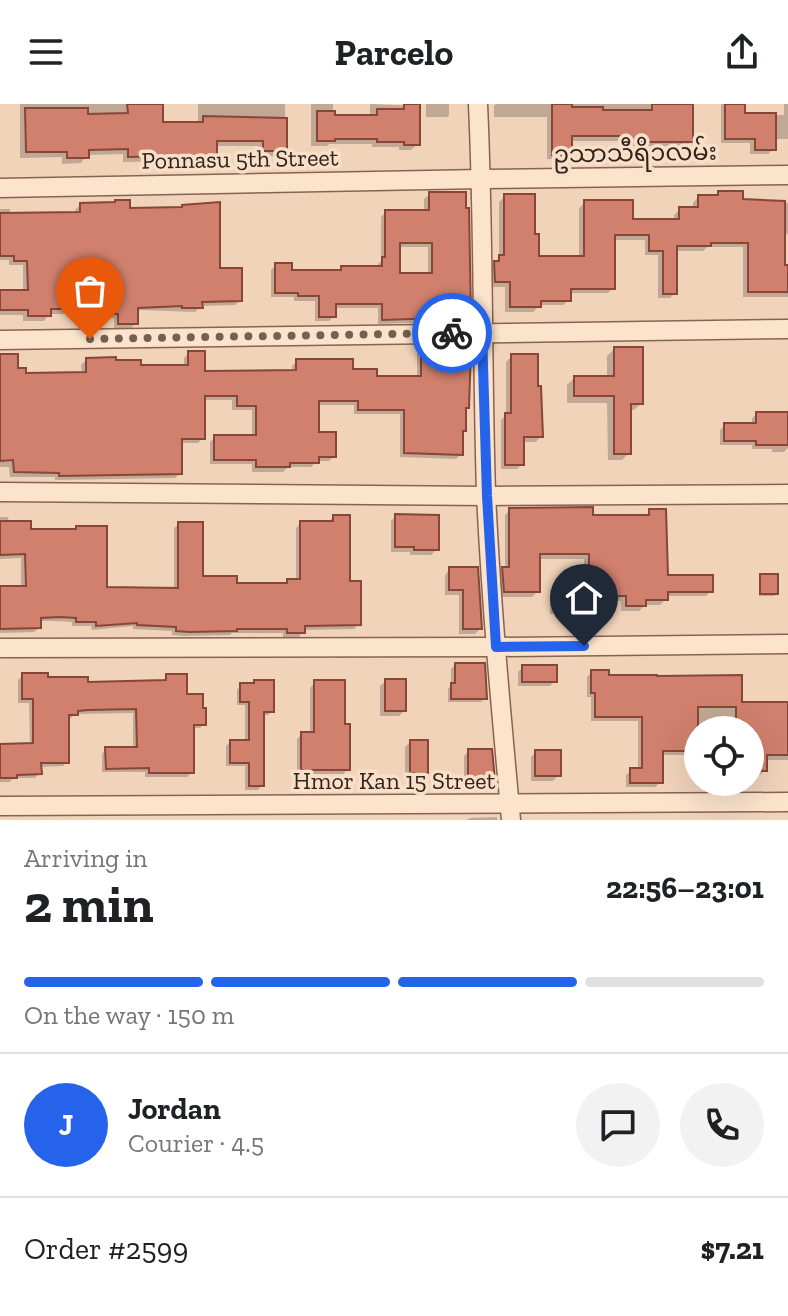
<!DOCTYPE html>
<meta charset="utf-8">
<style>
body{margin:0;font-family:"Zilla Slab","Noto Sans Myanmar",serif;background:#f2f2f2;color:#202124;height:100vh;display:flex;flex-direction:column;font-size:30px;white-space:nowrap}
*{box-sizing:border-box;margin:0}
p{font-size:26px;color:#757577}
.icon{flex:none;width:44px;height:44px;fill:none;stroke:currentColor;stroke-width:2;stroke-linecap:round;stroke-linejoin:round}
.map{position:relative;height:716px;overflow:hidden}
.details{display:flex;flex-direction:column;background:#fff;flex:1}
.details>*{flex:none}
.tools{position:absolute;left:684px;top:612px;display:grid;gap:16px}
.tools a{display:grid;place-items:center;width:80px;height:80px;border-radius:50%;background:#fff;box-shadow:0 8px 32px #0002;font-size:40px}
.pin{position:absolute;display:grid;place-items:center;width:68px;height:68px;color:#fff;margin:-82px -34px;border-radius:50% 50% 50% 0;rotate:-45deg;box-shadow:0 0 8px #0007}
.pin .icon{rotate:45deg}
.courier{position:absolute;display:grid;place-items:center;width:80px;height:80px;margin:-40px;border:6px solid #2563eb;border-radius:50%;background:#fff;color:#222;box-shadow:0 2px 10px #0007}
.headline em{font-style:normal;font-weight:700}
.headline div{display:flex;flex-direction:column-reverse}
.headline{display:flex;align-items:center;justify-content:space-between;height:136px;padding:0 24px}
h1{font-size:52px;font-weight:700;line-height:60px}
.bar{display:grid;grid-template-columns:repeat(4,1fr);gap:12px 8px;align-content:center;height:96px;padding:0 24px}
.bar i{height:10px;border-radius:6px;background:#e0e0e0}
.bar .current{background:#2563eb}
.bar p{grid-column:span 4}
.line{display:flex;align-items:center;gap:20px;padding:0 24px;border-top:2px solid #e0e0e0}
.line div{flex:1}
.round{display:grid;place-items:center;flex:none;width:84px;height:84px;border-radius:42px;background:#f2f2f2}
header{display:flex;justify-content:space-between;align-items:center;height:104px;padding:0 24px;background:#fff;font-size:36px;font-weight:700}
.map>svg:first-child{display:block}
</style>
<header><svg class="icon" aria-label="menu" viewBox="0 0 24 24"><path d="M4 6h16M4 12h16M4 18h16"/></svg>Parcelo<svg class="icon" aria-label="share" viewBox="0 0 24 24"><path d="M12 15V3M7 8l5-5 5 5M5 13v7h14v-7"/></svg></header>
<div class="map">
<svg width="788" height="716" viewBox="0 0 788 716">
<rect width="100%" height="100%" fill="#f0d3b9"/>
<!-- shadow -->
<g fill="#0003" fill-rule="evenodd">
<path d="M20 0H161V20H198V0H285V46L279 52H258V42H215V53L209 59H173V57L123 58V50L87 51 81 59 62 60V53L20 54Z"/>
<path d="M311 0H333V13H370V0L418 2V40L411 46H399V43H372V40H329L327 42H311Z"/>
<path d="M426 0H449V11L447 13H426Z"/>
<path d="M496 0H691V37L686 42H620V37H570V50L565 55H547V13H494V2Z"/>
<path d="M721 0H743V11H784V0H788V35H774V45L768 50H750V39H721Z"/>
<path d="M719 89 741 97 788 99V130H783V163H788V193H743V143H707L703 147H675V189L670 194H658V151H645V136H613V184L608 189H569V196L563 201H540L533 208H505V183H490L489 164 499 154V98L505 92 533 132 537 154H579V104L585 98 631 117H674V111L680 105H693V99L698 93H714Z"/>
<path d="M430 90 469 212 464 217 378 220V204H334V212L329 217H315V197H294V193H271V166L276 161 290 168H338L342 164H378V160L381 157V113L386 108H424V95ZM398 143H428V171H398Z"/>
<path d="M80 101 128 106 218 166 240 196 235 201 201 202 195 208 141 206 136 208V219L131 224H114V214H88V210H49L44 217H23V211H0V189L23 188V161H9V156H0V105H10V111L75 110V106Z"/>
<path d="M422 245 467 303 464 306V326L461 329V350L456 355 400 353V310H354V301H317V330L334 352 329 357H317L311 363H288L283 368H252V360H210V338L215 333H252V306H232V296H203V334L198 339H180V369L175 374 55 376V373H10L9 363H0V254L24 271 82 270 81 261 86 256 114 258 139 263H184V254L189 249 204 269 292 268V262L297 257 351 267 375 274H417V250Z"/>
<path d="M614 245 641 299 634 306H629V349L622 356H608L607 299H567V281L574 274H607V252Z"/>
<path d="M512 252 536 284 541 332 536 338H522V360L517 365H501V316L506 311V258Z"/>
<path d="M757 310H788V344L784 348H772V345H752V341H720V326L725 321H752V314Z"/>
<path d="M510 406 591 413H644L650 407 666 473 711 487 706 492H666V495L660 501H645L639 507H621V497H585V505L579 510H550V486L556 481H584V455H538V487L532 493H499L498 471 505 465V411Z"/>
<path d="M396 412 437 445 431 451H410V448H391V417Z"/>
<path d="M0 413H8L9 419 29 427H74L77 424 105 485 174 486V424L179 420 201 474 235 481H284L288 477H296V424L301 419H327L333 413 359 520 354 525 303 526 299 533H283V529H232L230 531 184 532 172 531V527L133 525V522L92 526 91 522H72V518L54 517H39V524L34 528 0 529V484H21V454L0 455Z"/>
<path d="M450 465H476L480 525 475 530H459V491H445V471Z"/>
<path d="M761 472 776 490 774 492H759V475Z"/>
<path d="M455 561 485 594 481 598H448V585L451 582V565Z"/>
<path d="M523 563 555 577 550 582H518V568Z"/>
<path d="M592 568 740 600H788V656H765V666L760 671H750V626H698V651H661V678L655 683H626V671L631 666H638V617H591V593H587V573Z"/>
<path d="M23 571 86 580 161 578 167 572 185 592 204 620 200 624H192V668L187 673H145V668H102V650L106 645H133V609L75 610 71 614H67V658L63 662 39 663V669L35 674H13L10 678H0V642L30 641 29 599H18V576Z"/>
<path d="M386 577 404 607 399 612H380V582Z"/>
<path d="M315 578 343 622 348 665 343 670H297V635L302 630H310V584Z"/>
<path d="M241 581 272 607 268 611H262V681L258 686H245V662H226V642L230 638H245V601H237V586Z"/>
<path d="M410 638 426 668 420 673H405V643Z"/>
<path d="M469 647 493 675 488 680H464V652Z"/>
<path d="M536 648 559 671 553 677H531V653Z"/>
<path d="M702 678H724L722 680H702Z"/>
<path d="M497 713V716H467L470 714Z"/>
</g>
<!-- building -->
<g fill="#d0806d" stroke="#874638" stroke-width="2" fill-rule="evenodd">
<path d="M127 0H163V18H203V12L287 14V47H263V37H217V54H178V52L128 53V45L89 46V54H67V48H26L25 4H88V10L128 9Z"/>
<path d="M404 0H420V41H404V38H377V35H335V37H317V7H335V11H377V5H404Z"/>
<path d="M552 0H572V3H603V6H652V0H693V38H625V32H572V51H552Z"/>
<path d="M725 0H745V9H776V46H755V35H725Z"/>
<path d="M718 87H743V95L785 97V161H788V188H748V139H711V142H677V190H663V147H649V131H615V185H571V197H541V203H510V178H495L494 157H499V151H504V90H535V130H539V152H584V96H633V115H679V103H698V91H718Z"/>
<path d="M429 88H466V104H469L471 213 382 216V200H336V213H319V192H298V189H275V159H292V166H341V162H382V153H385V106H429ZM400 139H432V169H400Z"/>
<path d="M115 96H130V104L182 103V101L220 98V164H242V197L202 198 203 204H182V202L138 204V220H118V210H93V205H51V212H28V206H0V186H28L27 157H14V152H0V109L80 108V99L115 98Z"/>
<path d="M421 243H471L469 304H466V327H463V351L404 349V306H358V297H319V328H336V353H319V359H290V363H256V356H214V331H256V302H237V292H205V335H182V370L59 372V369L14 368 13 356 0 357V250H18V264H26V269L86 268V254L116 253V256H141V261H188V247H205V267L296 266V255H353V265H377V272H421Z"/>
<path d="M614 243H643V300H631V350H614V292H574V272H614Z"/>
<path d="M511 250H538V282H541L543 333H524V361H505V309H511Z"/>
<path d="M756 308H788V341H756V337H724V319H756Z"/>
<path d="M593 403V411H649V405H666L668 471H713V488H668V496H646V502H626V492H589V450H540V488H504L502 463H509V404Z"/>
<path d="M395 410 439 411V446H414V443H395Z"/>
<path d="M333 411H350V477H361V521L305 522V529H287V525H237V527L190 528 176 527V523L137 521V519L96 522V518H76V514L60 513 41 514V524L0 525V482H26L25 450 0 451V417H31V425H76V422H107V483L178 484V418H203V472H237V479H287V475H300V417H333Z"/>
<path d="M449 463H478L482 525H463V486H449Z"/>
<rect x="760" y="470" width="18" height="20"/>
<rect x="555" y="479" width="32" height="27"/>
<path d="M455 559H485L487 595H451V579H455Z"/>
<rect x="522" y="561" width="35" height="17"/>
<path d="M591 566H609V571H657V572L742 571V598H788V651H767V667H751L750 626H736V603H698V647H663V679H630V664H642V613H595V589H591Z"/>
<path d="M22 569H48V573H88V578L166 576V570H187V590H203V604H206V621H194V669H149V664L106 665 105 643H137L136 605 88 606 78 607V611H69V659H41L42 670 17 671V674H0V640L33 639V595H22Z"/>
<rect x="385" y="575" width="21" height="32"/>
<path d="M254 576H274V608H264V682H249V659H230V636H249V598H240V579H254Z"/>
<path d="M314 576H345V620H350V666H301V628H314Z"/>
<rect x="410" y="636" width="18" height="33"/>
<path d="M468 645H492L495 676H468Z"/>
<rect x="535" y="646" width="26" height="26"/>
</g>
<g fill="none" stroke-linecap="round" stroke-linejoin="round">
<defs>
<g id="minor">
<path d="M478 0C484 129 482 259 486 389 491 498 501 607 511 716"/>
<path d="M0 84 482 75 788 71"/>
<path d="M0 236 788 225"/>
<path d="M0 388 487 392 788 390"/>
<path d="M0 544 496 543 788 540"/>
<path d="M0 702 788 698"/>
</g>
</defs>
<!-- minor casing -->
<use href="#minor" stroke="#876353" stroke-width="21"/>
<!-- minor -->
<use href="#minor" stroke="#fbe3cc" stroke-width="18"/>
</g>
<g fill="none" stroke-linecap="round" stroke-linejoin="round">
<!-- done -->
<path stroke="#765f51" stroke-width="8" stroke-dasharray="0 14.4" d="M90 235 452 229"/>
<!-- route -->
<path stroke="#2563eb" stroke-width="10" d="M452 229H482L487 392 496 543 584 542"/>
</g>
<g text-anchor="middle" stroke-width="7" stroke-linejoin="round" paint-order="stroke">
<!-- street labels -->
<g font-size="24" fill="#352119" stroke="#f7e0c9">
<text transform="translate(635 49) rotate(-1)" y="8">ဥသာသီရိ၁လမ်း</text>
<text transform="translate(240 55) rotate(-1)" y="8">Ponnasu 5th Street</text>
<text x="394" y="685">Hmor Kan 15 Street</text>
</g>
</g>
</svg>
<div class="tools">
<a><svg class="icon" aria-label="locate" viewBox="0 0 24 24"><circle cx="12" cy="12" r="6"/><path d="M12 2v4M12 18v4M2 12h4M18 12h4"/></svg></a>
</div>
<div class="pin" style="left:90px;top:235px;background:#ea580c"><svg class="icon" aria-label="bag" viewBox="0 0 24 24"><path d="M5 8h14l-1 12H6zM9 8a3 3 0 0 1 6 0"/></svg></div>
<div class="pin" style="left:584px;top:542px;background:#1f2937"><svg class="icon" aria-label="home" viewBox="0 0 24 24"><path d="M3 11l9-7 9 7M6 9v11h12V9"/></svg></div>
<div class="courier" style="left:452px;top:229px"><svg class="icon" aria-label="bike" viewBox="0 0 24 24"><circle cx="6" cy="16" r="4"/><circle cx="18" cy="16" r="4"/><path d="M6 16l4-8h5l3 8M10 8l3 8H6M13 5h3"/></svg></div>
</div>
<section class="details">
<div class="headline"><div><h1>2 min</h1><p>Arriving in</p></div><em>22:56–23:01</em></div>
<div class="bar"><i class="current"></i><i class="current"></i><i class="current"></i><i></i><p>On the way · 150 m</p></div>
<div class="line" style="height:144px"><b class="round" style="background:#2563eb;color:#fff">J</b><div><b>Jordan</b><p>Courier · 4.5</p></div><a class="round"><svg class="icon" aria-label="chat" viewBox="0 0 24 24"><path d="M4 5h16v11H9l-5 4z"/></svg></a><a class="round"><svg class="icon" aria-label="phone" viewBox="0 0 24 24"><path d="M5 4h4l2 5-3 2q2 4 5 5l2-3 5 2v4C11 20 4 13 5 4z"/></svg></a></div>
<div class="line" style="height:104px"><div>Order #2599</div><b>$7.21</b></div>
</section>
